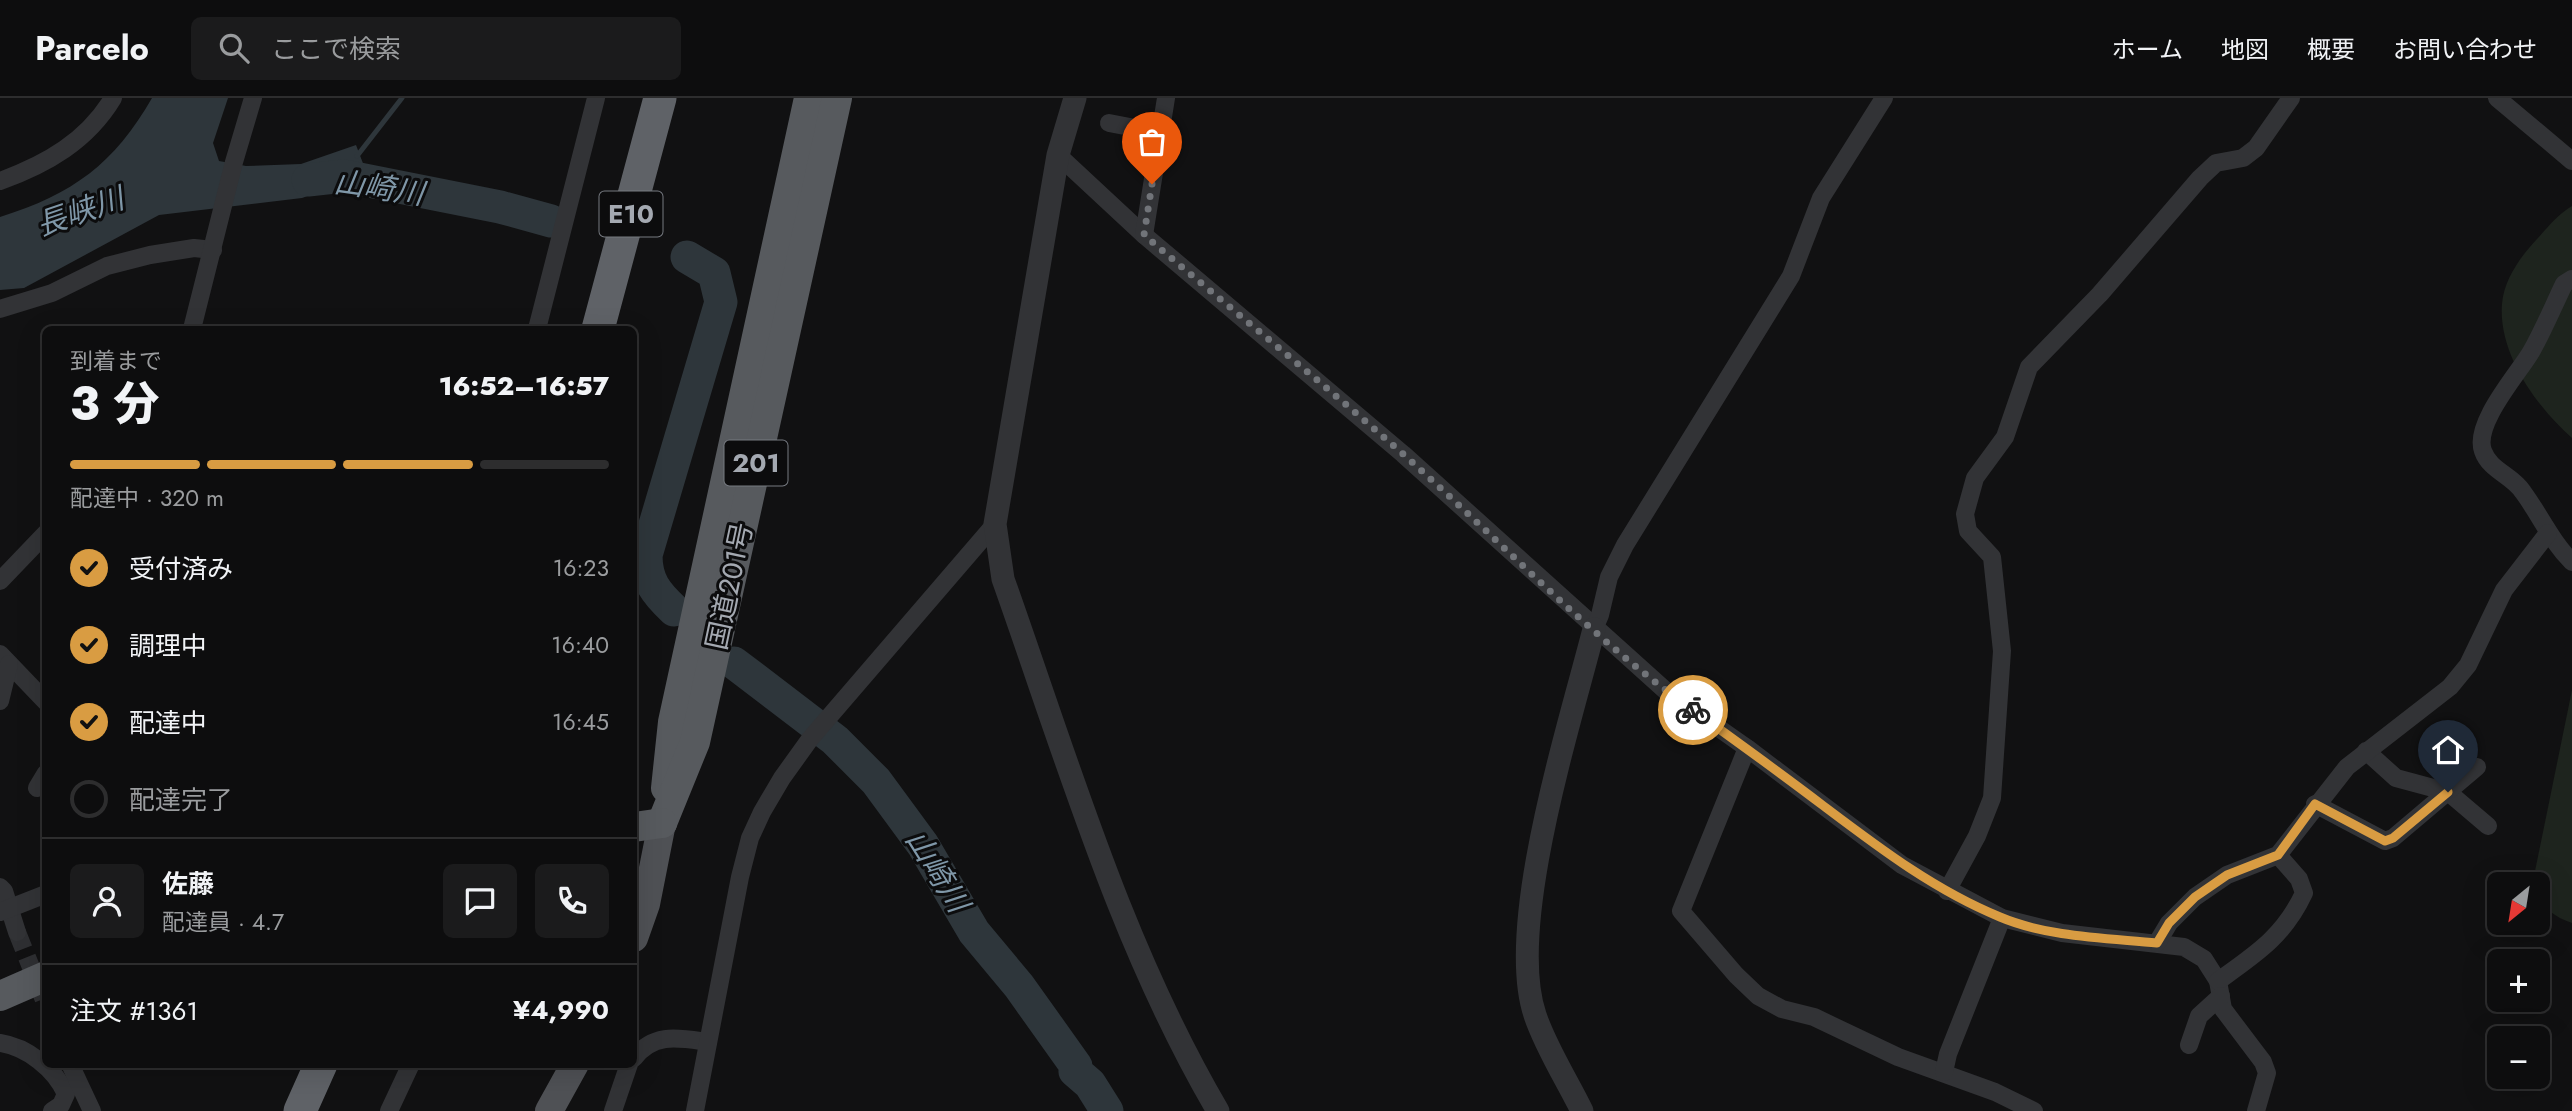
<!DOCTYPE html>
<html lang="ja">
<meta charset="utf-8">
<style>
body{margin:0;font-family:Jost,"Noto Sans JP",sans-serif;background:#1b1b1c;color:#f1f3f6;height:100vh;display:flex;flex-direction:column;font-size:26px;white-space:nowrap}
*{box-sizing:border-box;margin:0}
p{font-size:23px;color:#9a9c9e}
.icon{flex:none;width:38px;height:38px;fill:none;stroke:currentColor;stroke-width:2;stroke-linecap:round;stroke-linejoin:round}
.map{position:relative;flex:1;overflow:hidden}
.side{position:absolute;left:42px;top:228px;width:595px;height:742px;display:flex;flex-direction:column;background:#0d0d0e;border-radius:10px;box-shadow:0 7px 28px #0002,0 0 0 2px #2d2d2e}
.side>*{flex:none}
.needle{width:46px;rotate:210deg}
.buttons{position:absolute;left:2487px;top:774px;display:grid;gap:14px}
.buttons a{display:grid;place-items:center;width:63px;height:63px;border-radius:10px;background:#0d0d0e;box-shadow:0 7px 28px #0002,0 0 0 2px #2d2d2e;font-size:35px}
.pin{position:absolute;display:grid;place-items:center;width:60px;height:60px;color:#fff;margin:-72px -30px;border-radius:50% 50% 50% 0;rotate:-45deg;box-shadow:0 0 7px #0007}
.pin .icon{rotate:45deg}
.courier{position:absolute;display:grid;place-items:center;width:70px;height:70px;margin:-35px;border:5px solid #d99c42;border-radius:50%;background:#fff;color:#222;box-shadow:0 2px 9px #0007}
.head em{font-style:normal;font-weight:800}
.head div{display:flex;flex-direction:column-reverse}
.head{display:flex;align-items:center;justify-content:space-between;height:119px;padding:0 28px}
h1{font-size:46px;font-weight:800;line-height:52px}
.bar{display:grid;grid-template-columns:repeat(4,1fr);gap:10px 7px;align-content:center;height:84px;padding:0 28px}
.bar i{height:9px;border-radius:5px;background:#2d2d2e}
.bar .selected{background:#d99c42}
.bar p{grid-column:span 4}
.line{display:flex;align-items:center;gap:18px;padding:0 28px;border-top:2px solid #2d2d2e}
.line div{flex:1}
.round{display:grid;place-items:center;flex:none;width:74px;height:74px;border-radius:10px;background:#1b1b1c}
ol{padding:0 28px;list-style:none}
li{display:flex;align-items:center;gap:21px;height:77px}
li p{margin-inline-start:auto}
li .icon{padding:7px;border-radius:50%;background:#d99c42;color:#111;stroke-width:4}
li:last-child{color:#9a9c9e}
li i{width:38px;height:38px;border:4px solid #2d2d2e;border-radius:50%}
header{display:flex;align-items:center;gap:42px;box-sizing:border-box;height:98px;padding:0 35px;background:#0d0d0e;border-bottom:2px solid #2d2d2e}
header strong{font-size:33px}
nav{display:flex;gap:38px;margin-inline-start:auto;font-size:24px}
.search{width:490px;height:63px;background:#1b1b1c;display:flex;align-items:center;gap:18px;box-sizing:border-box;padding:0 24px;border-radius:10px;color:#9a9c9e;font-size:26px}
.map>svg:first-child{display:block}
</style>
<header>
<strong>Parcelo</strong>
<div class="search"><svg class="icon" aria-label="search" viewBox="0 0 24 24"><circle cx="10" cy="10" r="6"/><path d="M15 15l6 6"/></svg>ここで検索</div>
<nav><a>ホーム</a><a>地図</a><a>概要</a><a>お問い合わせ</a></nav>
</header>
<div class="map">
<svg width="2572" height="1013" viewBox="0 0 2572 1013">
<rect width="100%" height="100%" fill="#111112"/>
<!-- green -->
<g fill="#1e241e">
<path d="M2572 108V340C2537 309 2498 256 2502 206 2504 181 2521 158 2537 141 2548 129 2558 116 2572 108Z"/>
<path d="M2572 592V825C2544 815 2539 803 2534 778Z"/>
</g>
<!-- water -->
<path fill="#2e363b" d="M152 0H228L213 45 219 63 246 68 301 66 356 47 364 68 346 85 302 100 159 117 24 190 0 192V119C73 96 114 66 152 0Z"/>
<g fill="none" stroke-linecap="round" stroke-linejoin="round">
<!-- stream -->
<path stroke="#2e363b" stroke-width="5" d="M357 58 402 0"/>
<!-- river -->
<g stroke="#2e363b" stroke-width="33">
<path d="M308 82 344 78 500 109 551 123"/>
<path d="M674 512C656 495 646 483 646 457L721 204 714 175 687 159"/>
<path d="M734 565 835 642 876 683 923 747 974 834 1019 888 1076 968 1075 973 1090 986 1107 1013"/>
</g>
<!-- minor-tunnel -->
<path stroke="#2e2f32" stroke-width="18" stroke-dasharray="18 9" stroke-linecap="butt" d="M17 834 46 907"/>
<!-- minor -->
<g stroke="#323336" stroke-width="18">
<path d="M2497 0 2572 63"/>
<path d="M1109 25 1161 35"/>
<path d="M1058 57 1144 137 1403 356 1666 593 1747 650 1902 767 2002 820 2062 835 2184 849 2204 861 2218 883 2223 911 2263 964 2267 975 2256 1013"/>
<path d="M0 83C47 66 87 43 113 0"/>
<path d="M1144 137 1166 0"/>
<path d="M2572 181 2564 186C2553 209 2543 233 2531 254 2518 276 2473 326 2483 353 2490 373 2512 377 2523 394 2540 417 2551 443 2572 464"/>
<path d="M0 211 52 195 107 168 150 157 194 150 213 152"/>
<path d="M192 231 234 64 253 0"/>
<path d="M537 231 596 0"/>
<path d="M0 483 46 435"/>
<path d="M1594 531 1600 517 1609 479 1625 447 1791 178 1821 100 1884 0"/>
<path d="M0 556 46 604"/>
<path d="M0 603 9 566"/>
<path d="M1747 650 1681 813 1736 877 1758 898 1782 911 1814 919 1898 959 1995 994 2034 1013"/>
<path d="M2366 653 2396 680 2448 694 2488 728"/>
<path d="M37 690 46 675"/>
<path d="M2315 706 2385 743 2393 740 2477 669"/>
<path d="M0 789 4 793 17 834"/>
<path d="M1947 793 1977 738 1992 700 2002 553 1992 459 1968 433 1965 416 1975 380 2005 339 2029 269 2100 196 2200 80 2216 65 2243 60 2256 50 2291 0"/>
<path d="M0 814 46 796"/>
<path d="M2157 845 2169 825 2195 799 2227 777 2278 757 2347 669 2450 589 2468 567 2504 492 2548 435"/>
<path d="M2218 883C2256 856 2284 838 2304 795L2299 781 2278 757"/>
<path d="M0 945C27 949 55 971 66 996L61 1007 52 1013"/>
<path d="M2189 947 2199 918 2221 898"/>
<path d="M634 960C654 934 679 940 708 944"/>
<path d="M70 966 92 1013"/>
<path d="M1944 974 1948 956 2002 820"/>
<path d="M389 1013 411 966"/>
<path d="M613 1013 629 966"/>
<path d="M695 1013 740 779 750 740 762 714 782 680 810 641 995 426"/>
</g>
<!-- tertiary -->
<g stroke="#323336" stroke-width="23">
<path d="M1075 0 1058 57 995 426 1003 481C1067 661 1121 848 1218 1013"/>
<path d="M1582 1013C1567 982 1546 950 1535 917 1505 828 1570 626 1594 531"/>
</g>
<!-- primary -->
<g stroke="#4f5155" stroke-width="28">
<path d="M634 840 646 806 662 725"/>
<path d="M549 1013 575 966"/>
</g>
<!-- trunk -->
<g stroke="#575a5e" stroke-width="30">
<path d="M666 690 673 624 809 0"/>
<path d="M662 725 695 644 837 0"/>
<path d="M634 729 662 725"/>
<path d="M0 898 46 878"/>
</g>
<!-- motorway -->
<g stroke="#5f6267" stroke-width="33">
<path d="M598 231 660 0"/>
<path d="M300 1013 321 966"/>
</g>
</g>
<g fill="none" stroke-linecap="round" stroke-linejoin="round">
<!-- done -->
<path stroke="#717479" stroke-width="7" stroke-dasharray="0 12.6" d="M1152 86 1144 137C1230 210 1318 281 1403 356 1499 441 1588 538 1693 612"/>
<!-- route -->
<path stroke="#d99c42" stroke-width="9" d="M1693 612C1736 643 1779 674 1821 706 1878 749 1934 792 2000 819 2047 839 2106 840 2157 845L2169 825 2195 799 2227 777 2278 757 2315 706 2385 743 2393 740 2448 694"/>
</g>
<g text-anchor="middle" stroke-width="6" stroke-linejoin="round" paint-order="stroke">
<!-- shield labels -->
<g fill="#0c0c0d" stroke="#767a80" stroke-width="2">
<rect x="599.5" y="93.5" width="63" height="45" rx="5"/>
<rect x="724.5" y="342.5" width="63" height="45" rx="5"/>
</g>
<g font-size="26" font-weight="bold" fill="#a4a9b1">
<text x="631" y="125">E10</text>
<text x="756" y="374">201</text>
</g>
<!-- street labels -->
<g font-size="28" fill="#a4a9b1" stroke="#0c0c0d">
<text transform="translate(729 488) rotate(-78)" y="10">国道201号</text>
</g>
<!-- water labels -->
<g font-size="30" font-style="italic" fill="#7f97a8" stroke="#0c0c0d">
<text transform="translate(379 90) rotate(8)" y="10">山崎川</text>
<text transform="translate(80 114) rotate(-19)" y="10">長峡川</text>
<text transform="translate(937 773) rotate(58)" y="10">山崎川</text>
</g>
</g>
</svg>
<div class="buttons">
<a><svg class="needle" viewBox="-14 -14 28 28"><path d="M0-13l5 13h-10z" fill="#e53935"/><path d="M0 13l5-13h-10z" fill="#9a9c9e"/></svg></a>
<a>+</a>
<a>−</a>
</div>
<div class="pin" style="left:1152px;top:86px;background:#ea580c"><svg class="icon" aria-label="bag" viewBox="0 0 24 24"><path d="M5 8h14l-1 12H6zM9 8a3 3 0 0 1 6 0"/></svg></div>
<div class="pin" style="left:2448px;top:694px;background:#1f2937"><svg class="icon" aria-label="home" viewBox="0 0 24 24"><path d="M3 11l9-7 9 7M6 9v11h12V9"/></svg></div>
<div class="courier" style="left:1693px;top:612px"><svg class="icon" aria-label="bike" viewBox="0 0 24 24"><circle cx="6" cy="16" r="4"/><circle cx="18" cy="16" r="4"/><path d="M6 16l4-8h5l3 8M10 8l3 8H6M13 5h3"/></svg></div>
<section class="side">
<div class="head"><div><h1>3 分</h1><p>到着まで</p></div><em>16:52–16:57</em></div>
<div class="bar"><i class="selected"></i><i class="selected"></i><i class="selected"></i><i></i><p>配達中 · 320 m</p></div>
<ol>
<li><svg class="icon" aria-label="check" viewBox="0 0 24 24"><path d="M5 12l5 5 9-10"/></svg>受付済み<p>16:23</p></li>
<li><svg class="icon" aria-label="check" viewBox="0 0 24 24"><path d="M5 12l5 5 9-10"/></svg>調理中<p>16:40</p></li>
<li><svg class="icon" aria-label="check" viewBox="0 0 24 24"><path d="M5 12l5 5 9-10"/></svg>配達中<p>16:45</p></li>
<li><i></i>配達完了</li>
</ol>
<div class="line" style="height:126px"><a class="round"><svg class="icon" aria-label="person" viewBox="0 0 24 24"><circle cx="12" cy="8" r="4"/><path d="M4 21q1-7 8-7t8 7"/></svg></a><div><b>佐藤</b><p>配達員 · 4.7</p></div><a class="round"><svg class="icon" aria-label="chat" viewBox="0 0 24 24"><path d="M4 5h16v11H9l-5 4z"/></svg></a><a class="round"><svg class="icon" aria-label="phone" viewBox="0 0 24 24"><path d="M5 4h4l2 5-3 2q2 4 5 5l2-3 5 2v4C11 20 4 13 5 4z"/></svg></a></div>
<div class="line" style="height:91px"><div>注文 #1361</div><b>¥4,990</b></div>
</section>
</div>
